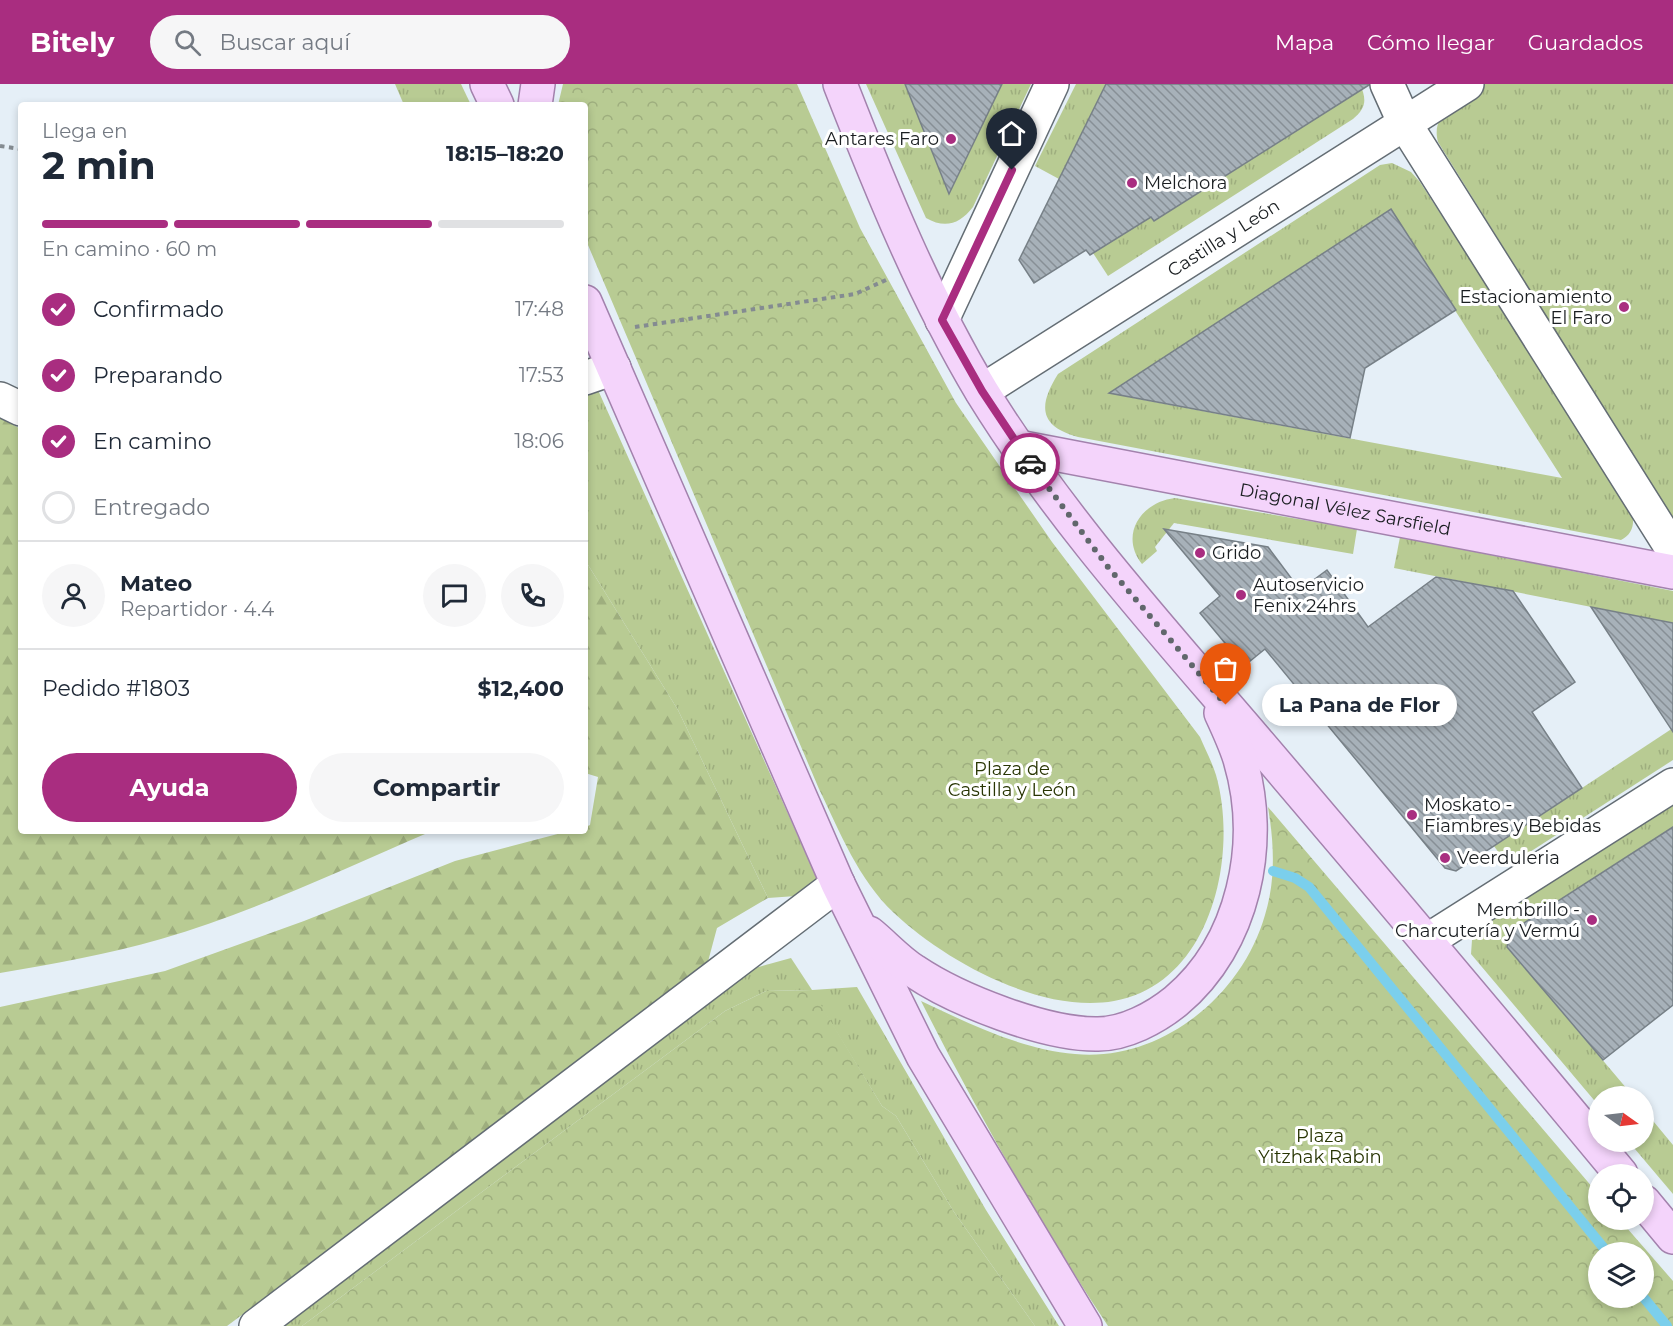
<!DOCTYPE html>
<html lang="es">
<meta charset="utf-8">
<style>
body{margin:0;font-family:Montserrat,sans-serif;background:#f6f6f7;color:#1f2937;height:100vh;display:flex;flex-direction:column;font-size:22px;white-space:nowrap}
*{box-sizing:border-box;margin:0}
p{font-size:20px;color:#747a83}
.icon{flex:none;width:33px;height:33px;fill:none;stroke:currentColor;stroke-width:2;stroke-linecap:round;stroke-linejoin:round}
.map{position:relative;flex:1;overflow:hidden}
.side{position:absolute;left:18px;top:18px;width:570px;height:732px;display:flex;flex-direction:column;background:#fff;border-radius:6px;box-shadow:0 3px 9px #0003}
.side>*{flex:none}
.needle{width:39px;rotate:104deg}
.controls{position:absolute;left:1588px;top:1002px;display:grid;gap:12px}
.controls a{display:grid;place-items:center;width:66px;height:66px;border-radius:50%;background:#fff;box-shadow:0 3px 9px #0003;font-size:30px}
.pin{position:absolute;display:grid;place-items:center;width:51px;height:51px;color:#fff;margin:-62px -26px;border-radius:50% 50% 50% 0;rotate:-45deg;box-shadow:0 0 6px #0007}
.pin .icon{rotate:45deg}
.courier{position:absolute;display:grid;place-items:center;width:60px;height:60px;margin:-30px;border:4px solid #a92d80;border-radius:50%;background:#fff;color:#222;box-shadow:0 2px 8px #0007}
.bubble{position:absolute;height:42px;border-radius:21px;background:#fff;box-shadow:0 3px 9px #0003;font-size:20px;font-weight:700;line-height:42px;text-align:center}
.overview em{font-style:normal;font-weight:700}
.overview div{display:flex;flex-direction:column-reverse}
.overview{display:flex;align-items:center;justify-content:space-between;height:102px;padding:0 24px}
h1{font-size:39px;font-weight:700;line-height:45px}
.bar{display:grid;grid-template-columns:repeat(4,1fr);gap:9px 6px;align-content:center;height:72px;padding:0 24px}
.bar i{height:8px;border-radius:4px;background:#e0e1e3}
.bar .current{background:#a92d80}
.bar p{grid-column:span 4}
.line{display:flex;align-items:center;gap:15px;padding:0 24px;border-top:2px solid #e0e1e3}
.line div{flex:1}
.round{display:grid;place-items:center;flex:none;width:63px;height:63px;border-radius:32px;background:#f6f6f7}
ol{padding:0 24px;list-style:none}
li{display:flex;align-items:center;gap:18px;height:66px}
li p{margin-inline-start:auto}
li .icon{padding:6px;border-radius:50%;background:#a92d80;color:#fff;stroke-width:4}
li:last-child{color:#747a83}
li i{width:33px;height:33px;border:3px solid #e0e1e3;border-radius:50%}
.primary-button{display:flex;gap:12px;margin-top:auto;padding:12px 24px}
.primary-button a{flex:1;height:69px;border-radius:36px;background:#a92d80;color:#fff;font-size:24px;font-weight:700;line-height:69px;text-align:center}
.primary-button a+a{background:#f6f6f7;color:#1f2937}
header{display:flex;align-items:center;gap:36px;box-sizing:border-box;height:84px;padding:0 30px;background:#a92d80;color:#fff}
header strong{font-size:28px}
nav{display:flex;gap:33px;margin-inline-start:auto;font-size:21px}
.search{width:420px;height:54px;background:#f6f6f7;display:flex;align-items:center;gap:15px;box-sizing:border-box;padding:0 21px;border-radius:33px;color:#747a83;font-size:22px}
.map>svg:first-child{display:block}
</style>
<header>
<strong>Bitely</strong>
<div class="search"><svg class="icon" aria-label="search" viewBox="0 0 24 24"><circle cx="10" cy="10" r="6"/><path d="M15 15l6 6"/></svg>Buscar aquí</div>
<nav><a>Mapa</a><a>Cómo llegar</a><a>Guardados</a></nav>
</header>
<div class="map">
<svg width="1673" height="1242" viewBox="0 0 1673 1242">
<defs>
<pattern id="grass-tufts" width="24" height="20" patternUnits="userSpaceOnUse" patternTransform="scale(1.5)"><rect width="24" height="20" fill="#b8cb93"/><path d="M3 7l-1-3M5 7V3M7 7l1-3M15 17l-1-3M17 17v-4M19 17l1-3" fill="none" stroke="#9eae7e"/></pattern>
<pattern id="forest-firs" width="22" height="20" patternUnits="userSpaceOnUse" patternTransform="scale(1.5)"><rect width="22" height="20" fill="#b8cb93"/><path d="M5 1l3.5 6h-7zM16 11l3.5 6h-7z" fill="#9eae7e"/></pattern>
<pattern id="park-crowns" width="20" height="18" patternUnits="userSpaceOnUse" patternTransform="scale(1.5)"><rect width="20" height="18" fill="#b8cb93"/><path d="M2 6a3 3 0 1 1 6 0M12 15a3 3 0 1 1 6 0" fill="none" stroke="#9eae7e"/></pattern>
<pattern id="building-back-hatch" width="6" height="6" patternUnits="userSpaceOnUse" patternTransform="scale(1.5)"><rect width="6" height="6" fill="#a7b1b9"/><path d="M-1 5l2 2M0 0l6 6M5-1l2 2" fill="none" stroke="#878f96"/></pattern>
</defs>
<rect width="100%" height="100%" fill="#e5eff7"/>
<!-- grass -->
<g fill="url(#grass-tufts)" fill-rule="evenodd">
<path d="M395 0H461L471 21H404Z"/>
<path d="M866 0H905L949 110 1002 0H1031L973 123C960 140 945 145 926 134Z"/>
<path d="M1076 0H1106L1059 95 1035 82Z"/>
<path d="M1360 0C1367 16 1366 24 1353 35L1108 192 1093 169Z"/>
<path d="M1481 0H1673V437L1438 58C1430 29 1460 16 1481 0Z"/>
<path d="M1392 79 1411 88 1420 98 1630 423C1635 436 1635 449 1621 456L1078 353C1039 342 1038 322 1058 290L1380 81ZM1391 126 1562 394 1128 313Z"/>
<path d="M585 277 824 810 768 814 678 626 585 476Z"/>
<path d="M1175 414 1357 445 1353 470 1174 439 1155 463 1157 467 1142 480C1119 451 1141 418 1175 414Z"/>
<path d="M1400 453 1673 507V539L1394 484Z"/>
<path d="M1673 644V676L1508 782 1494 762Z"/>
<path d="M1673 720V743L1510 848 1507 863 1633 1012H1599V1022L1471 870 1472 856 1481 843Z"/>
<path d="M791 874 812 906 857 903 986 1126 1059 1242H1035L954 1128 896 1032 882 1022 811 906 766 907 725 927 302 1242H279L755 884Z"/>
<path d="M1644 1026 1673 1061V1110L1629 1058H1644Z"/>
</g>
<!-- forest -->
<g fill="url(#forest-firs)">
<path d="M0 334 21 345V747H432C343 785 254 828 161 855 108 870 54 880 0 889Z"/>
<path d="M585 476 678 626 768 814 717 844 706 885 227 1242H0V923L165 887 304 837 455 777 569 747H585V743L590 741 598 693 585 689Z"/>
</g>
<!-- park -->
<g fill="url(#park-crowns)" fill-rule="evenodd">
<path d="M563 0H797L860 144 956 319 1052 458 1200 653C1205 665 1212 678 1216 691 1239 772 1211 900 1114 917 1041 930 945 877 894 829 858 795 840 748 819 705L585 154V21H558Z"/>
<path d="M1268 723 1599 1111V1136H1620L1673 1197V1242H1108C1039 1138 977 1028 921 917 970 940 1020 965 1075 970 1161 978 1242 912 1265 831 1276 795 1274 759 1268 723ZM1599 1168H1644V1214H1599Z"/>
<path d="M812 906 882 1022 896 1032 954 1128 1035 1242H302L725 927 766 907Z"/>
</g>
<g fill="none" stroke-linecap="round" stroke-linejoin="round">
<!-- stream -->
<g stroke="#7bcfec" stroke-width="10">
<path d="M1273 787 1295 794 1309 803 1607 1168"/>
<path d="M1644 1214 1667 1242"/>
</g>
</g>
<!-- building -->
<g fill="url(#building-back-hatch)" stroke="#778087" stroke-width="1.5">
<path d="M905 0H1002L949 110Z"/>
<path d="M1106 0H1369V1L1154 137 1151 133 1090 171 1086 166 1034 199 1019 176Z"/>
<path d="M1391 125 1456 226 1365 284 1350 354 1109 309Z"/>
<path d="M1164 445 1268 463 1300 506 1327 486 1368 543 1436 493 1513 507 1575 598 1532 628 1582 704 1456 787 1445 784 1265 565 1244 582 1200 529 1220 512Z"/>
<path d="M1591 523 1673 539V648Z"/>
<path d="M1673 743V921L1603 976 1507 863 1510 848Z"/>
</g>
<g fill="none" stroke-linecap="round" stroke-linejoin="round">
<defs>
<g id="minor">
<path d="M1387 0 1405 40 1673 466"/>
<path d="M942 236 1052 0"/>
<path d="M585 294 614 284"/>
<path id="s1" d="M982 307 1467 0"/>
<path d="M0 315 21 325"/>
<path d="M1427 857 1673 701"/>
<path d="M256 1242 838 800"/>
</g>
<g id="major">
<path d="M487 0 497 21"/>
<path d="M840 0C881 105 924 211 982 308 1059 433 1159 543 1254 654 1378 799 1500 944 1621 1090"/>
<path d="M535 21 538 0"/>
<path d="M585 218 838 800 923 972 1085 1242"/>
<path id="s2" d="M1018 363 1673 488"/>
<path d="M869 849C884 861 898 877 914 887 957 916 1046 951 1098 950 1125 950 1155 934 1176 917 1244 860 1265 759 1240 675 1235 659 1228 644 1221 629"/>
<path d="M1644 1118 1673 1153"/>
</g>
</defs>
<!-- minor casing -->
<use href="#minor" stroke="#646d74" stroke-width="36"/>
<!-- major casing -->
<use href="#major" stroke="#a382ad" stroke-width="36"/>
<!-- path -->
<g stroke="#848b91" stroke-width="4" stroke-dasharray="4.5 4.5" stroke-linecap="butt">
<path d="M0 62 21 65"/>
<path d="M635 243 855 210 886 196"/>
</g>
<!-- minor -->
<use href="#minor" stroke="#fff" stroke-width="33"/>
<!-- major -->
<use href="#major" stroke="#f4d4fb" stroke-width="33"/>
</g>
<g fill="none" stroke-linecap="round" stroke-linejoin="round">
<!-- done -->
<path stroke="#61676c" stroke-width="6" stroke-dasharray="0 10.8" d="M1030 379 1108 483 1226 621"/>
<!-- route -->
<path stroke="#a92d80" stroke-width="8" d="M1012 86 942 236 982 307 1030 379"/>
</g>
<!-- markers -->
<g fill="#a92d80" stroke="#fff" stroke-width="2">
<circle cx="951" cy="55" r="6"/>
<circle cx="1132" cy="99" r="6"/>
<circle cx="1624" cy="223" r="6"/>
<circle cx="1200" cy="469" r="6"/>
<circle cx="1241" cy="511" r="6"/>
<circle cx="1412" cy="731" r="6"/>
<circle cx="1445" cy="774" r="6"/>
<circle cx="1592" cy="836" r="6"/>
</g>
<g text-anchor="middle" stroke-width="6" stroke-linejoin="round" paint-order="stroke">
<!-- poi labels -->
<g font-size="18" fill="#1a1e21" stroke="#fff" text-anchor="start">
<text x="939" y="61" text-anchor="end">Antares Faro</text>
<text x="1144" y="105">Melchora</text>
<text x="1612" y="219" text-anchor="end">Estacionamiento<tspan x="1612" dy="21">El Faro</tspan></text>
<text x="1212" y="475">Grido</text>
<text x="1253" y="507">Autoservicio<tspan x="1253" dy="21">Fenix 24hrs</tspan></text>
<text x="1424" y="727">Moskato -<tspan x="1424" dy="21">Fiambres y Bebidas</tspan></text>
<text x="1457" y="780">Veerduleria</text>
<text x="1580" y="832" text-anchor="end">Membrillo -<tspan x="1580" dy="21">Charcutería y Vermú</tspan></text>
</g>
<!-- street labels -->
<g font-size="18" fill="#1a1e21" stroke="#fff">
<text dy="6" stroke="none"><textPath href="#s1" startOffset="286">Castilla y León</textPath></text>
<text dy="6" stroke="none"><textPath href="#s2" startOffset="333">Diagonal Vélez Sarsfield</textPath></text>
</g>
<!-- park labels -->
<g font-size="18" fill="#283503" stroke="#fff">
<text x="1012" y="691">Plaza de<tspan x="1012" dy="21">Castilla y León</tspan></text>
<text x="1320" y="1058">Plaza<tspan x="1320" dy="21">Yitzhak Rabin</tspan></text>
</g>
</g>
</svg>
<div class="controls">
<a><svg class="needle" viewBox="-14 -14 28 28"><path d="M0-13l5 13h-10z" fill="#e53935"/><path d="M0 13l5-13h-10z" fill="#747a83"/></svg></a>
<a><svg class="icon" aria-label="locate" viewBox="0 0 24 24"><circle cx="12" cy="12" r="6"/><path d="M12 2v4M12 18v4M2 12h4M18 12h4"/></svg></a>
<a><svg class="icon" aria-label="layers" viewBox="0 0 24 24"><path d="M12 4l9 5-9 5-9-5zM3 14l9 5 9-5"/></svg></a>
</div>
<div class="pin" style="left:1226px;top:621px;background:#ea580c"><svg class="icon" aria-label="bag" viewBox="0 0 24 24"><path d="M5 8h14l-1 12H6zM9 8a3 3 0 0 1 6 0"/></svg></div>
<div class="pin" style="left:1012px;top:86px;background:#1f2937"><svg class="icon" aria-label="home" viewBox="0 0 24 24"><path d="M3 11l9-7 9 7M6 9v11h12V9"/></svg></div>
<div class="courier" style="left:1030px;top:379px"><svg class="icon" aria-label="car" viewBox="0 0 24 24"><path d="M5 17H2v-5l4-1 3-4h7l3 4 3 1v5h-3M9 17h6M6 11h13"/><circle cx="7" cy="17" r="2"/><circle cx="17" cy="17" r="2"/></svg></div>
<div class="bubble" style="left:1262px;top:600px;width:195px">La Pana de Flor</div>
<section class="side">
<div class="overview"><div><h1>2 min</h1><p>Llega en</p></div><em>18:15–18:20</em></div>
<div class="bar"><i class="current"></i><i class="current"></i><i class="current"></i><i></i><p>En camino · 60 m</p></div>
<ol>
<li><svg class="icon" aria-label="check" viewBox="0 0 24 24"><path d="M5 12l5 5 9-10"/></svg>Confirmado<p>17:48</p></li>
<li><svg class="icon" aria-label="check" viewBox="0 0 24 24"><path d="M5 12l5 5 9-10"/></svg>Preparando<p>17:53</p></li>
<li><svg class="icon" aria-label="check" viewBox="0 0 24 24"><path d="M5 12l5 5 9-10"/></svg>En camino<p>18:06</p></li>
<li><i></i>Entregado</li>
</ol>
<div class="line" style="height:108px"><a class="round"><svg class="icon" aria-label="person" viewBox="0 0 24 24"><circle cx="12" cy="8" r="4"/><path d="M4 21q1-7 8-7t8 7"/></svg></a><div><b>Mateo</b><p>Repartidor · 4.4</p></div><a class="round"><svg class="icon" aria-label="chat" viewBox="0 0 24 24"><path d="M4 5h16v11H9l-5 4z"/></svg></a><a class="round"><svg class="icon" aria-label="phone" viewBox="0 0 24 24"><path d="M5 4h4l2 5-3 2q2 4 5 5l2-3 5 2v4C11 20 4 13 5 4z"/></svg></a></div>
<div class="line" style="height:78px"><div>Pedido #1803</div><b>$12,400</b></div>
<div class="primary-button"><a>Ayuda</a><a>Compartir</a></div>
</section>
</div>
